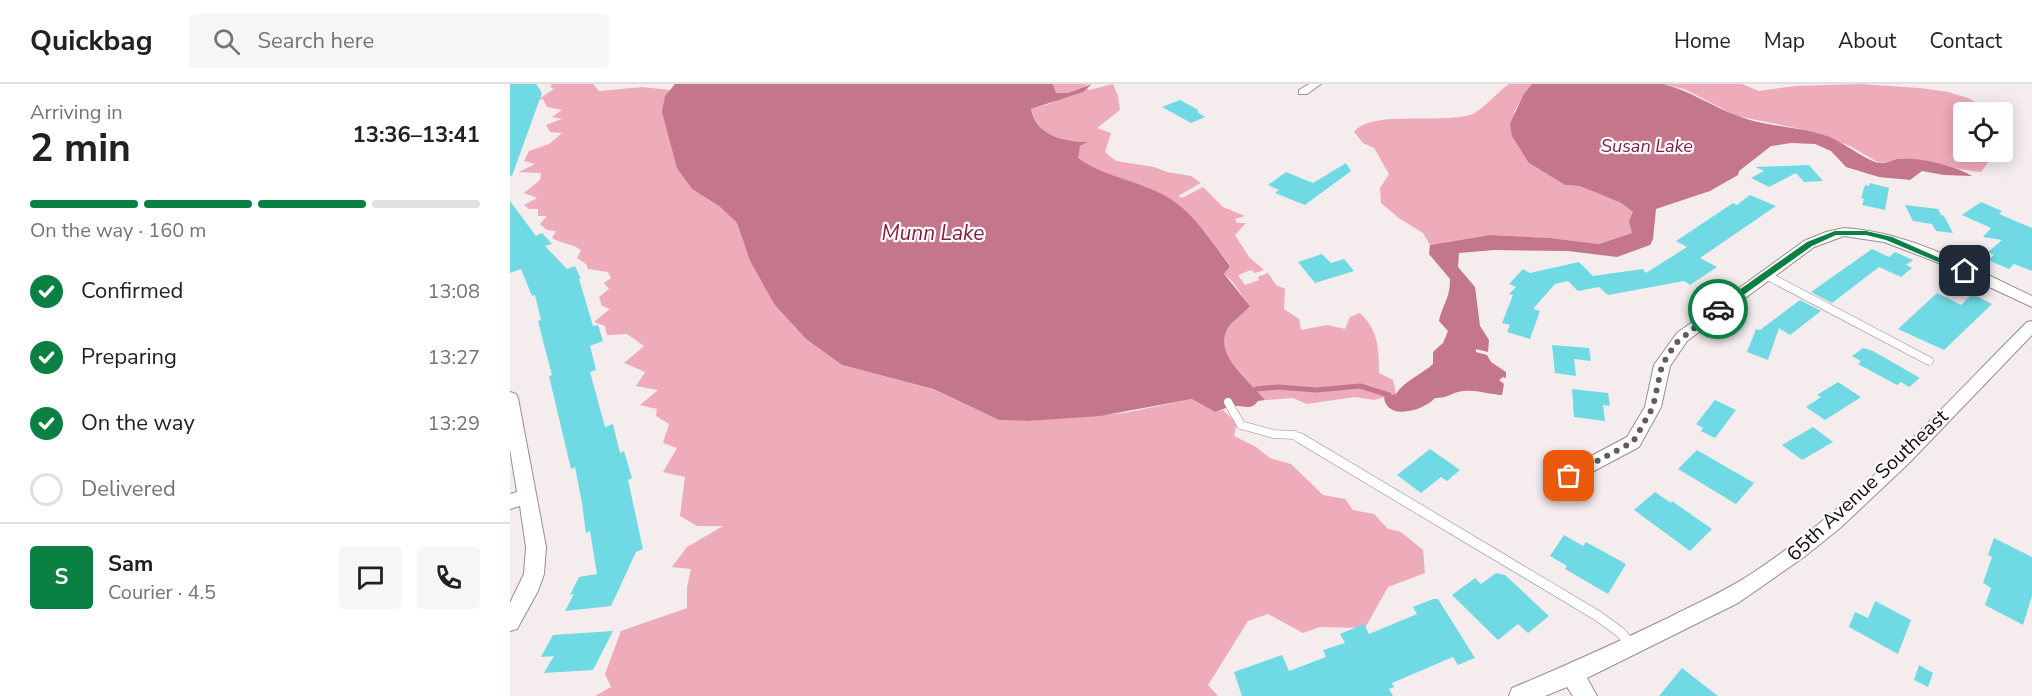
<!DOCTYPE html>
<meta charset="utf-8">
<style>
body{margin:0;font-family:"Nunito Sans",sans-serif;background:#f6f6f6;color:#202124;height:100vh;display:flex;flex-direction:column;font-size:22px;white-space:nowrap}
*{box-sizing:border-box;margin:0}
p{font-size:20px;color:#757577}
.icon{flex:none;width:33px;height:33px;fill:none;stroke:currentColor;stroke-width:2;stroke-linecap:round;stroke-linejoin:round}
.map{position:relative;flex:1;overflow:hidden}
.details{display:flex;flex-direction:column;background:#fff;width:510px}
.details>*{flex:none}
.tools{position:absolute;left:1443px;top:18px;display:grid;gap:12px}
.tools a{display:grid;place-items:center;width:60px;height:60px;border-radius:6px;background:#fff;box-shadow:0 3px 15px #0003;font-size:30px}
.pin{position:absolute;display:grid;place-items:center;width:51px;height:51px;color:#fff;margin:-26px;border-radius:12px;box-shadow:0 3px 9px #0006}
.courier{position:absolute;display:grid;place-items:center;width:60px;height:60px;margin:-30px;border:4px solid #0b8043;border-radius:50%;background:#fff;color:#222;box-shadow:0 2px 8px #0007}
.overview em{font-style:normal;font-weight:700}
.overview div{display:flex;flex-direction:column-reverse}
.overview{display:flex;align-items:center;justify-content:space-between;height:102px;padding:0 30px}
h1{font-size:39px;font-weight:700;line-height:45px}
.bar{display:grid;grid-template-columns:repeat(4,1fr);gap:9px 6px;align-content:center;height:72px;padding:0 30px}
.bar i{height:8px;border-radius:4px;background:#e0e0e0}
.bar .selected{background:#0b8043}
.bar p{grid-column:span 4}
.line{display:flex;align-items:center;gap:15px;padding:0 30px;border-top:2px solid #e0e0e0}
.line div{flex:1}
.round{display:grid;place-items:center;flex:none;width:63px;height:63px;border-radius:6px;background:#f6f6f6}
ol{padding:0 30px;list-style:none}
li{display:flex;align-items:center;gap:18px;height:66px}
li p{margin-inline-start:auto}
li .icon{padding:6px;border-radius:50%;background:#0b8043;color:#fff;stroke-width:4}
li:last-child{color:#757577}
li i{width:33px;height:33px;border:3px solid #e0e0e0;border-radius:50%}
header{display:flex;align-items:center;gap:36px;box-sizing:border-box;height:84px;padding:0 30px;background:#fff;border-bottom:2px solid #e0e0e0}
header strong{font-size:28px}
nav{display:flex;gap:33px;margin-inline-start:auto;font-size:21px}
.search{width:420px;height:54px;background:#f6f6f6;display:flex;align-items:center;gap:15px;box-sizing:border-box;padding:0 21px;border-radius:6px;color:#757577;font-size:22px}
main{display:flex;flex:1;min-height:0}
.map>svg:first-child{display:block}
</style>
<header>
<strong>Quickbag</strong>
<div class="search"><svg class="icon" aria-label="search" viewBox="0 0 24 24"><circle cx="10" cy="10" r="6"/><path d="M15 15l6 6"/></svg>Search here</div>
<nav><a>Home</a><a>Map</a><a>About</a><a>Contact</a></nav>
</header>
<main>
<section class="details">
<div class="overview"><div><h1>2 min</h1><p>Arriving in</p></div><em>13:36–13:41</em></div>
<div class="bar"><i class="selected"></i><i class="selected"></i><i class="selected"></i><i></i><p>On the way · 160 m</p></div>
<ol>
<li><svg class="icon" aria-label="check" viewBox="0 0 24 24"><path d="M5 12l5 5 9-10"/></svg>Confirmed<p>13:08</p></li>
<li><svg class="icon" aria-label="check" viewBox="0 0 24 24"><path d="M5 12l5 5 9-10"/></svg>Preparing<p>13:27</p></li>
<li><svg class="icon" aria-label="check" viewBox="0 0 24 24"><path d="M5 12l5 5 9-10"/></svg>On the way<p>13:29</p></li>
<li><i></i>Delivered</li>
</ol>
<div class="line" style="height:108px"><b class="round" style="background:#0b8043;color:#fff">S</b><div><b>Sam</b><p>Courier · 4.5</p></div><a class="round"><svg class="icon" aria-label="chat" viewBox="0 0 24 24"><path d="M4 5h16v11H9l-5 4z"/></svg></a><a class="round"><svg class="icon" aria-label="phone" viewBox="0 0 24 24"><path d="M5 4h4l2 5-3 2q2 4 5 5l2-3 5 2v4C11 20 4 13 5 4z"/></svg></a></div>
</section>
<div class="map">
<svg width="1522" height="612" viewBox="0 0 1522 612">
<rect width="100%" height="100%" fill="#f5ecee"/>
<!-- green -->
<g fill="#eeabba">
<path d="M36 0H83L89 7 132 3 160 6 155 12 182 105 209 122 227 139 240 177 264 220 296 255 332 281 422 305 489 336 518 337 615 329 682 315 705 328 713 326 727 339 724 352 746 363 760 374 781 380 813 411 835 415 843 426 864 430 878 445 891 448 913 466 915 489 878 503 855 544 810 543 793 549 758 530 738 537 698 601 708 612H85L101 603 95 590 111 547 177 524V503L181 485 162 483 177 463 213 442H187L170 432 175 393 153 388 167 364 153 359 159 340 146 332 147 325 130 321 148 306 126 302 135 288 114 279 134 262 117 250 97 251 95 242 84 238 100 225 92 222 89 213 99 205 94 199 101 194 98 188 78 185 76 180 67 174 71 166C61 159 52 160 42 154L46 147 37 146 30 140 37 132H28V125H19L14 121 27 114 14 109 30 96 31 89 9 88 25 80 14 77 19 67 39 60 52 49 40 48 36 41 52 35 42 33 52 26 37 23 33 15 4 20 29 15 44 5 40 3 42 0Z"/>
<path d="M543 0H579L574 2 579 6 603 0 608 12 610 26 587 44 601 49 595 68 606 77 644 83 657 88 681 92 691 99 668 112 672 114 693 103 713 123 735 132 725 135 727 139H736L725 151 739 173 754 186 745 189 741 186 728 191 735 201 749 196 748 193 758 189 766 201 775 205 774 225 789 235 791 246 817 241 835 245 840 233 850 229C868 246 869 264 869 289L883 296 886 310 864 316 845 313 797 320 783 314 755 316C741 298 704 272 717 246 721 237 734 230 740 222L721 196 714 190 720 181C704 161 689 137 669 121 639 97 598 96 567 74L570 62 576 59C552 57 527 51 521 25L539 20 572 3 558 9H546Z"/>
<path d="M999 0H1022L1013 11 1004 28 1019 79 1055 101 1069 102 1087 109 1111 119 1123 128 1122 149 1089 160 1040 154 980 151 920 161 913 149 890 135 871 119 870 104 879 90 864 64 853 59 844 48C861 25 932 41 963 30 972 26 989 7 999 0Z"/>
<path d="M1153 0H1232L1249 7 1285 2 1350 0 1410 4 1438 8 1458 14 1482 28H1454V68H1486L1471 88C1446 87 1410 72 1387 75 1381 76 1376 79 1369 79L1340 62 1290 45 1227 32 1174 5Z"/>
</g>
<!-- water -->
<g fill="#c4768a">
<path d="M165 0H543L546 9H558L582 0 573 8 521 25C526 51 553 58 578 58L570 62 568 74C598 96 640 97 669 121 689 137 704 161 720 182L714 190 740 222C734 230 721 237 717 246 704 272 741 298 755 316L748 317C741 327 735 321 725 322 720 322 711 326 705 328L682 315 590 332 518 337 489 336 423 305 332 281 296 255 264 220 240 177 227 139 209 122 182 105 167 84 152 28 155 12Z"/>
<path d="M1022 0H1153C1181 7 1201 22 1228 32 1256 43 1288 42 1317 52 1333 58 1357 77 1369 79 1376 80 1381 76 1387 75 1405 72 1447 82 1462 92L1434 91 1412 87 1400 96 1369 93 1336 83 1321 67 1305 60 1281 59 1261 62 1229 87 1228 91 1200 107 1146 125 1143 155 1140 161 1107 173 1058 167 984 166 949 169 948 183 965 203 970 242 979 256 978 268 966 265V268L977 271 981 278 996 288V294L993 293 989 296 994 300 992 311C978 310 962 304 948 308 938 311 936 314 925 314 915 326 876 338 874 313L886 310C894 297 912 290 923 280V268L933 259 938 247 929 237C933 219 940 215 940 195L919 170 920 161 980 151 1040 154 1089 160 1122 149 1119 137 1123 128 1111 119 1087 109 1069 102 1055 101 1019 79 1002 52 1000 40 1013 11Z"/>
</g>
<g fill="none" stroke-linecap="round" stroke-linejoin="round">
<!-- stream -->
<path stroke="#c4768a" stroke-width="5" d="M746 305 768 303 806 306 850 302 879 311"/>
</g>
<!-- building -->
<g fill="#6fdae4">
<path d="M0 0H26L32 9 2 92 0 91Z"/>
<path d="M670 16 685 24 689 27 687 28 695 33 681 39 652 23Z"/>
<path d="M836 79 841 87 795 121 765 109 769 106 758 101 776 88 803 99Z"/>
<path d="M1299 81 1313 97 1294 98 1286 89 1259 103 1241 94 1254 87 1245 83Z"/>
<path d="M1360 99 1379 104 1375 126 1352 121 1354 115 1351 114 1355 101 1359 102Z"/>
<path d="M1240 111 1266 122 1190 174 1207 183 1180 201 1174 197 1098 211 1089 203 1068 207 1058 197 1045 200 1023 225 1030 227 1020 255 997 248 1000 241 992 239 1003 211 999 210 1006 203 999 200 1013 185 1020 189 1069 178 1083 192 1133 185 1136 189 1177 163 1166 157 1223 119 1227 121Z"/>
<path d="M0 117 26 152 32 149 42 160 35 162 57 185 65 182 71 195H69L83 242 88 241 93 257 80 262 86 286 80 288 95 343 103 340 110 369 114 367 122 394 118 396 133 465 126 468 101 522 55 527 64 510 60 511 69 493 87 490 80 447 76 449 72 419 65 383 61 385 39 292 42 291 32 253 28 237 31 236 25 211 22 212 11 185 0 189Z"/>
<path d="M1471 118 1492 127 1489 130 1522 144V187L1504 180 1499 185 1478 176 1484 171 1478 168 1492 156 1473 153 1481 144 1452 131Z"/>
<path d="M1395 121 1428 125 1431 131 1434 132 1443 149 1426 147 1422 140 1403 137Z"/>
<path d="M1362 165 1379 173 1385 168 1403 176 1396 181 1402 184 1391 193 1369 183 1322 219 1301 208Z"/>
<path d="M812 170 821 179 834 175 844 187 805 199 788 178Z"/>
<path d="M1427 209 1451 221 1462 210 1482 220 1434 266 1388 245Z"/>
<path d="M1290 216 1311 227 1280 251 1269 244 1258 276 1237 268 1246 245 1250 246Z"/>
<path d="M1042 261 1079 264 1081 277 1064 275 1066 292 1045 289Z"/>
<path d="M1353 264 1363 267 1410 294 1399 303 1391 298 1387 301 1348 280 1351 277 1342 272Z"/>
<path d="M1328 298 1351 313 1315 336 1296 323 1311 313 1307 311Z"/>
<path d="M1062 305 1098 309 1100 322 1093 321 1095 337 1064 333Z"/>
<path d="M1205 316 1226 326 1205 354 1191 347 1193 344 1186 340Z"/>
<path d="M1303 343 1323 358 1292 376 1272 361Z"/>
<path d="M920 365 950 386 937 397 931 393 911 409 887 391Z"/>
<path d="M1187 366 1244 399 1226 420 1168 385Z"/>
<path d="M1145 408 1161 419 1162 417 1202 445 1180 467 1124 426Z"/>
<path d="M1054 451 1073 462 1076 458 1116 480 1098 510 1055 485 1057 482 1040 472Z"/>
<path d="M1484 454 1522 473V512L1513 541 1475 521 1481 504 1473 499 1482 473 1478 471Z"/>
<path d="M986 489 995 491 1039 532 1018 549 1008 540 988 556 942 511 965 494 971 500Z"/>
<path d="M923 515H928L965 574 948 581 943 573 882 599 884 603 879 605 883 612H732L724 588 772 571 779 587 816 573 813 566 835 559 830 550 854 540 859 550 907 530 903 523Z"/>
<path d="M1365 517 1401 536 1388 570 1339 543 1345 528 1358 534Z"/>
<path d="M103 547 83 586 34 589 44 572 31 573 43 551Z"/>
<path d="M1409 581 1423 589 1418 603 1404 596Z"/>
<path d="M1172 584 1208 612H1149Z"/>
</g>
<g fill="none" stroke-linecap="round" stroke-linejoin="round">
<defs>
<g id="lane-far1">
<path d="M1256 191 1419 277"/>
<path d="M718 318 731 341 763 350 784 351 792 356"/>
</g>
<path id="lane" d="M790 354 1088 532 1110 548 1122 562"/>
<g id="street">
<path d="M799 0H811L797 10H789V6Z"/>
<path d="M1334 144C1401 148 1462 184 1522 212V223L1424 177 1374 158 1334 152 1304 163 1177 257 1160 282 1151 323 1129 363 1065 397 1059 399 1053 397 1050 392 1053 387 1117 353 1135 323 1144 281 1167 249 1294 157 1316 148Z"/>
<path d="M1522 237V251L1398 380 1330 444 1294 473 1228 519 1077 594 1087 612H1063L1057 603 1035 612H999L1002 604C1055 582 1108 558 1160 533 1187 519 1215 507 1241 490 1345 422 1429 326 1517 238Z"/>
<path d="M0 308 6 310 8 314 36 463 34 490 28 507 7 545 0 547V519L14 490 16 463 10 422 0 425V410L7 408 0 365Z"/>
</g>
</defs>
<!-- lane-far1 casing -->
<use href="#lane-far1" stroke="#968e90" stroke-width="9"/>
<!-- lane casing -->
<use href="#lane" stroke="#968e90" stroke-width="11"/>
<!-- street casing -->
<use href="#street" stroke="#968e90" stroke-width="2"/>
<!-- lane-far1 -->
<use href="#lane-far1" stroke="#fff" stroke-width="8"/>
<!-- lane -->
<use href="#lane" stroke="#fff" stroke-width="10"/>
<!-- street -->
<use href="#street" fill="#fff" fill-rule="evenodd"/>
</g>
<!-- route -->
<path fill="#0b8043" d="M1325 147H1356L1382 153 1459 187 1452 188 1376 156 1356 151H1326L1302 162 1211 227H1205V223L1297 158Z"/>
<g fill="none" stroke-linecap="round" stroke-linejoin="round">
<!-- done -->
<path stroke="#615c5d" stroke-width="6" stroke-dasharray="0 10.8" d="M1059 392 1123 358 1143 323 1152 281 1166 259 1208 225"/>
</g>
<g text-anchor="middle" stroke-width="4.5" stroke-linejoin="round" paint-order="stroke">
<!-- far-water labels -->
<g font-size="18" font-style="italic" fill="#7f2142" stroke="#fffbfc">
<text x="1137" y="68">Susan Lake</text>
</g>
<!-- street labels -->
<g font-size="20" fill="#110e0f" stroke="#fffbfc">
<text transform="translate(1357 401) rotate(-43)" y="7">65th Avenue Southeast</text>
</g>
<!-- water labels -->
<g font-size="21" font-style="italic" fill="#7f2142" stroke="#fffbfc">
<text x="423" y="156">Munn Lake</text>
</g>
</g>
</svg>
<div class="tools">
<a><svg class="icon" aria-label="locate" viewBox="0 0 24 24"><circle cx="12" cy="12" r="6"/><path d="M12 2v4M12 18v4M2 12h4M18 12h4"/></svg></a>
</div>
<div class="pin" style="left:1059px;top:392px;background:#ea580c"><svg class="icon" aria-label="bag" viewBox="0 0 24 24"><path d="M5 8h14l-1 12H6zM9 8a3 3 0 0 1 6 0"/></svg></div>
<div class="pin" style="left:1455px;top:187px;background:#1f2937"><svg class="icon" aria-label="home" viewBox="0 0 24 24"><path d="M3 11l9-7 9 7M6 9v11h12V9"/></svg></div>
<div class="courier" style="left:1208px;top:225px"><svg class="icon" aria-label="car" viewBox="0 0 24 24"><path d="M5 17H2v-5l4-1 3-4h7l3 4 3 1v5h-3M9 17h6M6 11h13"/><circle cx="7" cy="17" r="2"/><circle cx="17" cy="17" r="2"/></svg></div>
</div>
</main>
